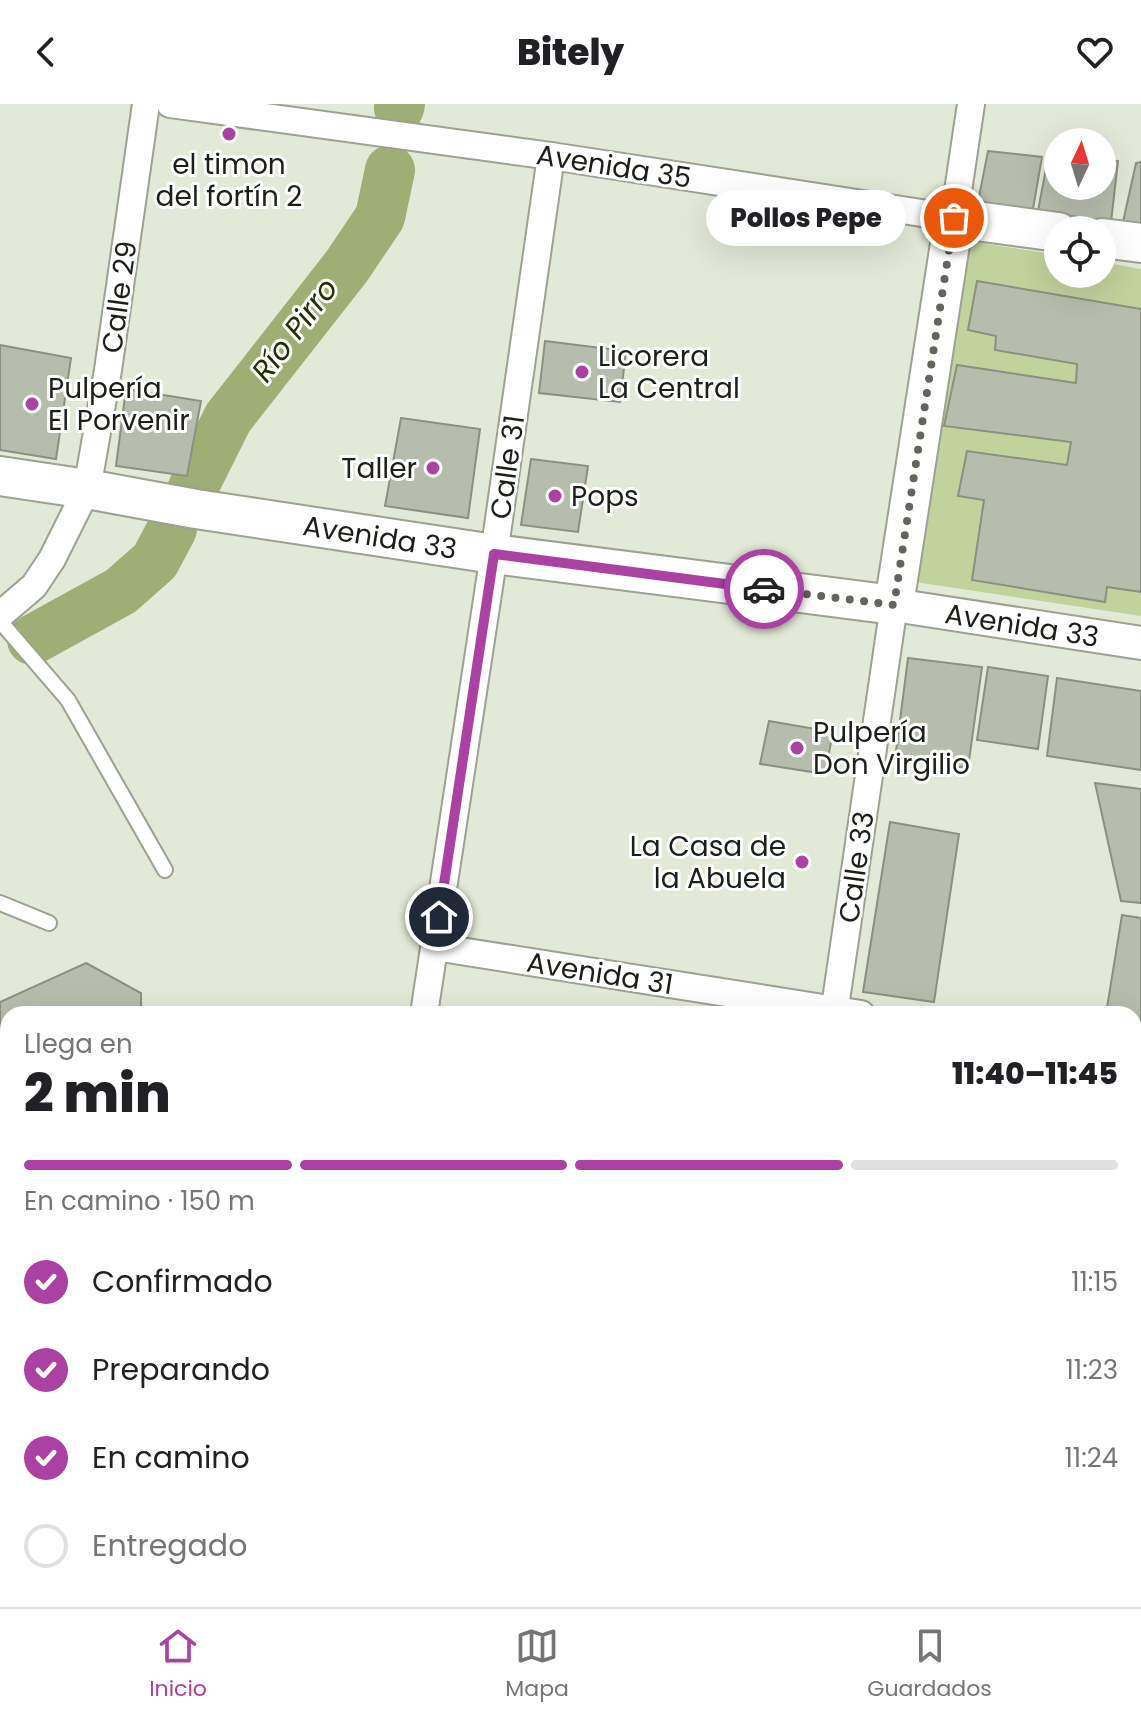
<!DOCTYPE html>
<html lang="es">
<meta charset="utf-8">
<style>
body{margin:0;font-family:Poppins,sans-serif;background:#f6f6f6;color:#202124;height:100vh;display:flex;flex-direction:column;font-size:30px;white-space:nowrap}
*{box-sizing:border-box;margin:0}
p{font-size:26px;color:#757577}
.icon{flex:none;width:44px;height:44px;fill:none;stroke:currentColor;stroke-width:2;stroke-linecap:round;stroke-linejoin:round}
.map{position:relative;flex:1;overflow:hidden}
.details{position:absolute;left:0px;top:902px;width:1142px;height:602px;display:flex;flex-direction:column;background:#fff;border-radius:24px 24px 0 0;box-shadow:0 8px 32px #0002}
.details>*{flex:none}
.needle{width:52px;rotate:4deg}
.tools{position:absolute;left:1044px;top:24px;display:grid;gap:16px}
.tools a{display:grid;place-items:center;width:72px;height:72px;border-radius:50%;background:#fff;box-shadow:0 8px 32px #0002;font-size:40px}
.pin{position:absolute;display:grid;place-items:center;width:68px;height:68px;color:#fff;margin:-34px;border:4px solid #fff;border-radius:50%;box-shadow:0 2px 8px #0007}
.courier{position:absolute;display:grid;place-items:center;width:80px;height:80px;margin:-40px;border:6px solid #ab41a2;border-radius:50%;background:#fff;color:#222;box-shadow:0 2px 10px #0007}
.bubble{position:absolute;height:56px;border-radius:28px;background:#fff;box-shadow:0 8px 32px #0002;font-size:26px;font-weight:800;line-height:56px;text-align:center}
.headline em{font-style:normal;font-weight:800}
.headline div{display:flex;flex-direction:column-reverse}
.headline{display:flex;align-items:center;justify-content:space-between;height:136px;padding:0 24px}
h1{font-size:52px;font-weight:800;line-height:60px}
.bar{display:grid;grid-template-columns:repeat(4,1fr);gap:12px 8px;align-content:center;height:96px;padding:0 24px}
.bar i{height:10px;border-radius:6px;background:#e0e0e0}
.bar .active{background:#ab41a2}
.bar p{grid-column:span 4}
ol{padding:0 24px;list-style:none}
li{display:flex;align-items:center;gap:24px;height:88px}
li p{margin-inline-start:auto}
li .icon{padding:8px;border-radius:50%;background:#ab41a2;color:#fff;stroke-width:4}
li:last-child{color:#757577}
li i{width:44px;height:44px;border:4px solid #e0e0e0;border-radius:50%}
header{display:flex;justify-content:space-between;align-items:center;height:104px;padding:0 24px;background:#fff;font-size:36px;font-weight:800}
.tab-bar{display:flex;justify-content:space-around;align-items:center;height:112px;border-top:2px solid #e0e0e0;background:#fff;font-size:22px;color:#757577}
.tab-bar a{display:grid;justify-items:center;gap:4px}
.tab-bar .active{color:#ab41a2}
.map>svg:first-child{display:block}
</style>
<header><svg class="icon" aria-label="back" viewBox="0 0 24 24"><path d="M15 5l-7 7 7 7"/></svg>Bitely<svg class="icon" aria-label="heart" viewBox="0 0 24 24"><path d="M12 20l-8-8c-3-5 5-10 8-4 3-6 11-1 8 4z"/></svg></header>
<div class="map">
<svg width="1141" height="1503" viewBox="0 0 1141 1503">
<rect width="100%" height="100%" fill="#e3e9d7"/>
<!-- green -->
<path fill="#c2d29c" d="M967 137 1058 151V170H1102V158L1141 165V512L915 478Z"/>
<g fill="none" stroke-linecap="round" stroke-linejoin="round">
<!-- river -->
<g stroke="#9eae74" stroke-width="50">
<path d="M399 4 400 0"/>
<path d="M192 386 228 314 347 162 380 113 390 66"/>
<path d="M32 536 121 487 155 457 172 425"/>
</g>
</g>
<!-- building -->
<g fill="#b7bdac" stroke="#8b9080" stroke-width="2">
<path d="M988 47 1042 53 1033 105 978 98Z"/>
<path d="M1049 48 1058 49V82H1102V55L1118 57 1111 118 1038 107Z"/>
<path d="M1141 58V120L1123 118 1136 59Z"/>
<path d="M977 177 1141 205V488L1107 483 1105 498 972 476 984 396 958 392 967 347 1067 361 1071 338 944 322 957 261 1076 279 1077 260 995 246 996 232 968 226Z"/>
<path d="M545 237 626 247 620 298 539 289Z"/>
<path d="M0 241 71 254 56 355 0 346Z"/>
<path d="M126 285 201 297 187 372 116 362Z"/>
<path d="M401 314 480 325 468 414 385 402Z"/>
<path d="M531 355 588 362 578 428 521 421Z"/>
<path d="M908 554 982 563 968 664 895 655Z"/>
<path d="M988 563 1048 572 1038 645 977 636Z"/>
<path d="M1057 574 1141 587V666L1047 652Z"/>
<path d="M769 617 833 628 825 670 760 660Z"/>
<path d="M1095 679 1141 685V799L1121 797Z"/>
<path d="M890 718 959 730 934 898 863 888Z"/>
<path d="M1122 811 1141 814V933L1134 932V910H1106Z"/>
<path d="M86 859 141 889V910H8V1158L0 1157V898Z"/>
<path d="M1134 1006 1141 1007V1114L1134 1112Z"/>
<path d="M1134 1276 1141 1277V1318L1134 1317Z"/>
<path d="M858 1496H882L881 1502Z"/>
</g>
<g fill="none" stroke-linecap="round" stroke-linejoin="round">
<defs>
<g id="service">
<path d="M0 517 68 596 165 766"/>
<path d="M0 799 49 819"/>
</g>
<g id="minor">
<path d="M170 0 551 52 954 114 971 0"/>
<path d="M0 511 34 482 52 455 87 385 108 266 146 0"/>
<path d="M435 843 861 910"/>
<path d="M424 910 494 450 551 52"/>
<path d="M834 910 894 501"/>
<path d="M1134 952 1141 954"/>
<path d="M83 1503 85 1496"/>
<path d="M326 1503 327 1496"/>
<path d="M740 1503 741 1496"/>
</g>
<path id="tertiary" d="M894 501 1141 539"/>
<g id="secondary">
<path d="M1102 134 1141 139"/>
<path d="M0 372 87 385 196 405 494 450 894 501 954 114 1058 128"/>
<path d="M0 1192 8 1193"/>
<path d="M1134 1368 1141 1369"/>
</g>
</defs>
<!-- service casing -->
<use href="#service" stroke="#9ca191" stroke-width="18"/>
<!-- minor casing -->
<use href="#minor" stroke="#9ca191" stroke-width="30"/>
<!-- tertiary casing -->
<use href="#tertiary" stroke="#9ca191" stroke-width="36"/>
<!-- secondary casing -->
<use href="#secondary" stroke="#9ca191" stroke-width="42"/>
<!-- service -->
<use href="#service" stroke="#fff" stroke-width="14"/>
<!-- minor -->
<use href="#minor" stroke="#fff" stroke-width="26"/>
<!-- tertiary -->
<use href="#tertiary" stroke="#fff" stroke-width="32"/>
<!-- secondary -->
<use href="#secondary" stroke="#fff" stroke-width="38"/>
</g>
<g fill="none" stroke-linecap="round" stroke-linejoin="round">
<!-- done -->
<path stroke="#62655b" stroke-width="8" stroke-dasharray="0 14.4" d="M764 485 894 501 954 114"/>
<!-- route -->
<path stroke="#ab41a2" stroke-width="10" d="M439 813 494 450 764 485"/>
</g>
<!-- markers -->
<g fill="#ab41a2" stroke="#fff" stroke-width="3">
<circle cx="229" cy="30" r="8"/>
<circle cx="582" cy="268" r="8"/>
<circle cx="32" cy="300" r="8"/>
<circle cx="433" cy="364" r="8"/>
<circle cx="555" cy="392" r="8"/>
<circle cx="797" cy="644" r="8"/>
<circle cx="802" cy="758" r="8"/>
</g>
<g text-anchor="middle" stroke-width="6" stroke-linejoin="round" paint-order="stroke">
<!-- poi labels -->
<g font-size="28" fill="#1c1e18" stroke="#fff" text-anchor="start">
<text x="229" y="70" text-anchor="middle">el timon<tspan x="229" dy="32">del fortín 2</tspan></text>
<text x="598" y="262">Licorera<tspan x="598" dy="32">La Central</tspan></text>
<text x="48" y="294">Pulpería<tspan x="48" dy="32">El Porvenir</tspan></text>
<text x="417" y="374" text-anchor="end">Taller</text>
<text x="571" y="402">Pops</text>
<text x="813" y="638">Pulpería<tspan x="813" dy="32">Don Virgilio</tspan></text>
<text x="786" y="752" text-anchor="end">La Casa de<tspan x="786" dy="32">la Abuela</tspan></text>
</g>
<!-- street labels -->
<g font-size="28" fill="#1c1e18" stroke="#fff">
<text transform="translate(614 62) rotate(9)" y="10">Avenida 35</text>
<text transform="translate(119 193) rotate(-82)" y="10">Calle 29</text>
<text transform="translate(507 363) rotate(-82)" y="10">Calle 31</text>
<text transform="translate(380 433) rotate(9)" y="10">Avenida 33</text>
<text transform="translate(1022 521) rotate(9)" y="10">Avenida 33</text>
<text transform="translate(856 763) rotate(-82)" y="10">Calle 33</text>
<text transform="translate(600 869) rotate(9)" y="10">Avenida 31</text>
</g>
<!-- water labels -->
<g font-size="30" font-style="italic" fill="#242e01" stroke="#fff">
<text transform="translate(295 226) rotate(-53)" y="10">Río Pirro</text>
</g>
</g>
</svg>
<div class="tools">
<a><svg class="needle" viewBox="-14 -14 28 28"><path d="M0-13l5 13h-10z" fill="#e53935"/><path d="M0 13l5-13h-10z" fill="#757577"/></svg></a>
<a><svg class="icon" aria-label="locate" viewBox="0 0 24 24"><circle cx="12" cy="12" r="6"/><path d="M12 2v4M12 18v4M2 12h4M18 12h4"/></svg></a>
</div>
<div class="pin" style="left:954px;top:114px;background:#ea580c"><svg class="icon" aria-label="bag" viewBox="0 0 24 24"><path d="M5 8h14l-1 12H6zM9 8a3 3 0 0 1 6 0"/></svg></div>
<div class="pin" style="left:439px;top:813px;background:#1f2937"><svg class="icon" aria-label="home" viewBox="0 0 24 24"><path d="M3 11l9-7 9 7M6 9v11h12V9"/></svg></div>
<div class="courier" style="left:764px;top:485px"><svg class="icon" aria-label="car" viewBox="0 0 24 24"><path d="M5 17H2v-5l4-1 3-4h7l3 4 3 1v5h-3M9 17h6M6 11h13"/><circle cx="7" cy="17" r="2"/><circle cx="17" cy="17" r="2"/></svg></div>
<div class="bubble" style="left:706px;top:86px;width:200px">Pollos Pepe</div>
<section class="details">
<div class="headline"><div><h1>2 min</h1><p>Llega en</p></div><em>11:40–11:45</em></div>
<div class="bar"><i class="active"></i><i class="active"></i><i class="active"></i><i></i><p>En camino · 150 m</p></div>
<ol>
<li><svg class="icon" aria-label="check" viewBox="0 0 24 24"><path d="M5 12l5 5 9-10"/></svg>Confirmado<p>11:15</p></li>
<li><svg class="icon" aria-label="check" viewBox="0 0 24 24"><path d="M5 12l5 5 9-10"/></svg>Preparando<p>11:23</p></li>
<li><svg class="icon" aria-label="check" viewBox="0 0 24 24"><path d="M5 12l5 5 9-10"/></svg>En camino<p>11:24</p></li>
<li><i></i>Entregado</li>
</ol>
</section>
</div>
<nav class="tab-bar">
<a class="active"><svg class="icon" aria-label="home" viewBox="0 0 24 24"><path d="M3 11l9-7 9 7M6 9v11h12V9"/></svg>Inicio</a>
<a><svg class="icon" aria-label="map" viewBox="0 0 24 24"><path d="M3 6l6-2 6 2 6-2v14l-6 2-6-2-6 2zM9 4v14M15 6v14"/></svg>Mapa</a>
<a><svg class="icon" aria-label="saved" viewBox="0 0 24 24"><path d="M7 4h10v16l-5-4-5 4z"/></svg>Guardados</a>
</nav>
